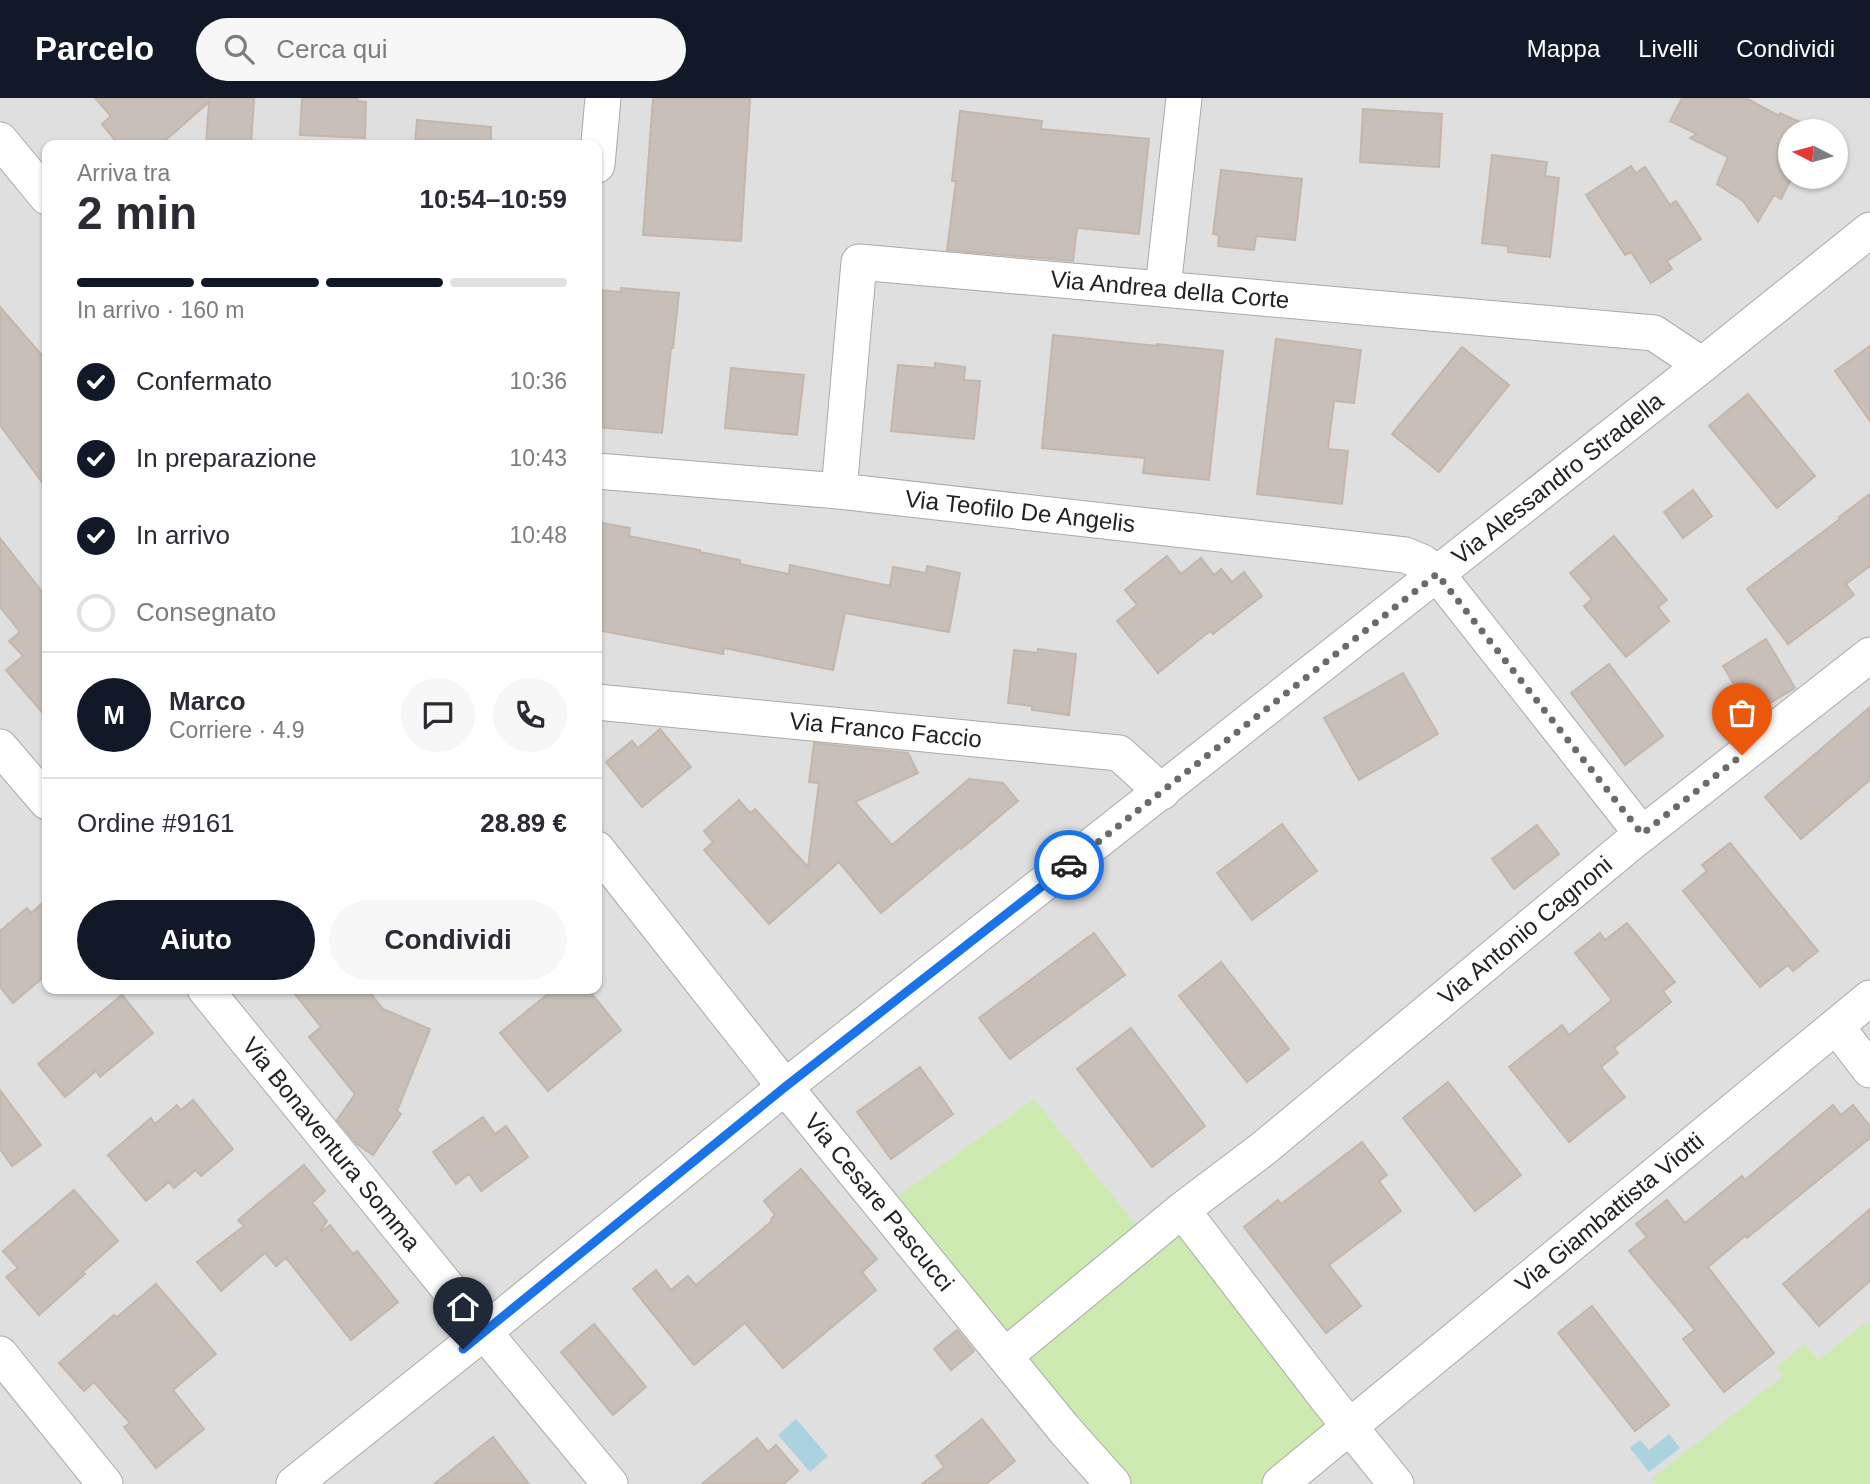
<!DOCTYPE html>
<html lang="it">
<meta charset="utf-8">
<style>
body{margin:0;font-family:Helvetica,sans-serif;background:#f7f7f7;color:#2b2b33;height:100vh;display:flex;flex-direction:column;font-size:26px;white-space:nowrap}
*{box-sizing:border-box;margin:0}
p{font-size:23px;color:#7c7c81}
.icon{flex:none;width:38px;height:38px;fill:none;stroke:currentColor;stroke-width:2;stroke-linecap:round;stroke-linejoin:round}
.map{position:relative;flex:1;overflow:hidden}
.details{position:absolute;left:42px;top:42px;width:560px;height:854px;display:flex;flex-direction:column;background:#fff;border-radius:14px;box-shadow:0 2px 5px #0004}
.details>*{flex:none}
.needle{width:46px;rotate:276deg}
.fabs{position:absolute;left:1778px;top:21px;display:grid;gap:14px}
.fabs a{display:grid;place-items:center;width:70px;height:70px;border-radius:50%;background:#fff;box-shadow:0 2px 5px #0004;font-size:35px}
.pin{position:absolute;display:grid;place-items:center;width:60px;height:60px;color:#fff;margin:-72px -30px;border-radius:50% 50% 50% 0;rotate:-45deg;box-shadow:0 0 7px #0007}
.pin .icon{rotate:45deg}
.courier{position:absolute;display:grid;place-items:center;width:70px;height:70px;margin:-35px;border:5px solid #1a73e8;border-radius:50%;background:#fff;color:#222;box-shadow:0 2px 9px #0007}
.headline em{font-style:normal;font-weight:600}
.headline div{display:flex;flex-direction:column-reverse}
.headline{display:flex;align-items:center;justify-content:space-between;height:119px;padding:0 35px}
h1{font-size:46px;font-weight:600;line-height:52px}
.bar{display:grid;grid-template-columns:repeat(4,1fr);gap:10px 7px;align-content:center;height:84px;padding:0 35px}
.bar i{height:9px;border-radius:5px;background:#e1e1e2}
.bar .current{background:#111827}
.bar p{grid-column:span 4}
.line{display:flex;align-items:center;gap:18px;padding:0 35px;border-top:2px solid #e1e1e2}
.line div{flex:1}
.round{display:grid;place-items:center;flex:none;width:74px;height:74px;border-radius:37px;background:#f7f7f7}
ol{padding:0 35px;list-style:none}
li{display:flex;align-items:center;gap:21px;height:77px}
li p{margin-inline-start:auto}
li .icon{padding:7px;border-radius:50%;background:#111827;color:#fff;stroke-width:4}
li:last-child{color:#7c7c81}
li i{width:38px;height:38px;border:4px solid #e1e1e2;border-radius:50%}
.primary-button{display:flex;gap:14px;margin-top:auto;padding:14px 35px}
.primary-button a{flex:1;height:80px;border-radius:42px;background:#111827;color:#fff;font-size:28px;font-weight:600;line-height:80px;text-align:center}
.primary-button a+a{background:#f7f7f7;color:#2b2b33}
header{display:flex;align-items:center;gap:42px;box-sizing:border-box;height:98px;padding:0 35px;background:#111827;color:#fff}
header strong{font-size:33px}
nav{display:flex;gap:38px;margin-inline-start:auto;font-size:24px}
.search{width:490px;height:63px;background:#f7f7f7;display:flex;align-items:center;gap:18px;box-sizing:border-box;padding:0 24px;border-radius:38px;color:#7c7c81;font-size:26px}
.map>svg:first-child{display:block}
</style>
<header>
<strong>Parcelo</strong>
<div class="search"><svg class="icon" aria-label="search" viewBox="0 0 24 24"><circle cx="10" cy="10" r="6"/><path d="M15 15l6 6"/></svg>Cerca qui</div>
<nav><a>Mappa</a><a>Livelli</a><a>Condividi</a></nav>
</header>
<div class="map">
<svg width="1870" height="1386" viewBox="0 0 1870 1386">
<rect width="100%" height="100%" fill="#f2efe9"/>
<!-- residential -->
<path fill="#e0dfdf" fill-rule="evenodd" d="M0 0H1870V1386H0ZM1790 33H1836V79H1790ZM47 47H597V891H47Z"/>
<!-- grass -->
<g fill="#cdebb0">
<path d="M1034 1001 1147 1140 1182 1112 1349 1329 1280 1386H1113L883 1109Z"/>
<path d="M1867 1224 1870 1228V1386H1657L1652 1380 1783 1278 1776 1269 1805 1246 1818 1262Z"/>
</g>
<!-- water -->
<g fill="#aad3df">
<path d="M796 1321 828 1358 810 1374 778 1337Z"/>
<path d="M1669 1336 1680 1350 1649 1374 1630 1350 1640 1342 1649 1352Z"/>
</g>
<!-- building -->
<g fill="#c7bfb8" stroke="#c4b6ab" stroke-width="2">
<path d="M95 0H254L251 47H206L209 4 160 47H119L102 26 111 18Z"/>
<path d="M302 0H358L357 3 366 4 365 40 300 37Z"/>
<path d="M653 0H750L741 143 643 137Z"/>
<path d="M1682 0H1746L1779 18 1780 15 1800 24 1805 33H1790V79H1792L1781 101 1774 97 1758 124 1743 103 1717 86 1728 59 1690 40 1697 36 1670 23Z"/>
<path d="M1363 11 1442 16 1439 69 1360 64Z"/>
<path d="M960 13 1042 23 1041 31 1149 41 1139 136 1077 130 1073 163 947 152 956 83H952Z"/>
<path d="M417 22 491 29V47H415Z"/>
<path d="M1492 57 1547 64 1545 78 1559 80 1550 159 1508 154V148L1482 145Z"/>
<path d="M1631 68 1636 75 1645 69 1670 107 1676 103 1701 141 1667 163 1672 171 1651 185 1631 154 1625 157 1586 97Z"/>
<path d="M1221 72 1302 81 1295 142 1256 138 1254 152 1218 148 1219 137 1213 136Z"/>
<path d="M621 190 679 195 673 250H671L662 335 597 329V192L621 194Z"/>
<path d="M0 209 47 263V391L0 327Z"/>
<path d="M1053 237 1157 248V246L1223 253 1209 382 1143 375 1145 360 1042 350Z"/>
<path d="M1276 241 1361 252 1354 305 1334 303 1328 351 1348 353 1342 406 1257 396Z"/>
<path d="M1870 248V323L1835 273Z"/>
<path d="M1462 249 1509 287 1439 374 1392 336Z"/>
<path d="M935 265 965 269 964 282 980 283 974 341 891 333 898 267 935 270Z"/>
<path d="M731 270 804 277 797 337 725 330Z"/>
<path d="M1748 296 1815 378 1777 410 1709 328Z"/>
<path d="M1693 392 1712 418 1683 440 1664 414Z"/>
<path d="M1870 396V468L1846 486 1854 497 1788 546 1747 491 1840 421 1839 419Z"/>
<path d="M597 424 630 430 629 438 700 452V454L740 462V466L789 476 790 467 890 488 893 469 926 475 927 468 960 475 949 534 845 515 833 572 724 550 723 556 597 532Z"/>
<path d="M1614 438 1667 502 1658 509 1669 523 1626 559 1584 508 1592 501 1570 475Z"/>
<path d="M0 440 47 500V620L6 572 23 558 9 543 20 534 0 509Z"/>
<path d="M1167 458 1181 476 1201 460 1214 477 1221 471 1232 484 1244 474 1262 498 1213 536 1210 533 1158 575 1117 523 1137 507 1125 492Z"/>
<path d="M1766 541 1795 590 1752 616 1723 568Z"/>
<path d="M1038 551 1076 556 1069 617 1032 612V608L1008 605 1014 552 1037 555Z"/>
<path d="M1609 566 1663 638 1625 667 1571 595Z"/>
<path d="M1403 575 1438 636 1359 682 1324 620Z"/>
<path d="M1870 609V682L1801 741 1765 699Z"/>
<path d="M660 631 691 669 642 709 606 664 632 643 638 650Z"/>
<path d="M814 645 908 655 918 675 855 704 892 747 969 681 1003 685 1018 703 961 751 960 749 881 815 839 764 769 826 704 752 713 744 704 733 739 702 750 715 755 711 808 769 819 685 809 684Z"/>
<path d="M1282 726 1317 773 1252 822 1217 775Z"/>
<path d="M1537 727 1559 756 1514 791 1492 761Z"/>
<path d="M1730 745 1818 853 1793 873 1788 867 1760 889 1683 793 1707 773 1702 767Z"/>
<path d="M47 801V876L13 905 0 889V833L27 810 31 815Z"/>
<path d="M1627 825 1675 884 1663 893 1671 904 1614 950 1618 955 1601 969 1625 999 1569 1044 1509 969 1562 927 1569 937 1612 902 1575 855 1600 835 1605 842Z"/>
<path d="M1094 835 1125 877 1010 961 979 920Z"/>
<path d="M1221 864 1289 951 1247 984 1179 898Z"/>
<path d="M291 891H367L383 911 430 931 397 1013 401 1016 373 1057 357 1046 337 1022 355 996 309 939 321 929Z"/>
<path d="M554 891H588L621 932 548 993 500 935Z"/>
<path d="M122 897 153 935 100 979 96 973 65 999 38 966Z"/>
<path d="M1131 930 1205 1028 1152 1069 1077 971Z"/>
<path d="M920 969 953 1016 891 1061 857 1014Z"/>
<path d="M1448 984 1521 1077 1475 1113 1403 1020Z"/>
<path d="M0 992 41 1047 12 1068 0 1051Z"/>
<path d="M193 1002 233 1051 201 1078 196 1072 174 1090 169 1084 146 1103 108 1057 151 1020 155 1026 177 1007 181 1012Z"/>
<path d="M1833 1007 1841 1017 1853 1007 1870 1028V1040L1747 1140 1745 1138 1708 1169 1774 1255 1724 1294 1683 1241 1695 1232 1629 1153 1647 1139 1636 1126 1667 1102 1685 1125 1742 1078 1745 1082Z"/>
<path d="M483 1019 495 1036 506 1028 528 1059 481 1093 469 1076 456 1086 433 1054Z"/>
<path d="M1362 1044 1387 1077 1379 1083 1401 1113 1329 1167 1361 1208 1326 1235 1244 1129 1278 1102 1281 1106Z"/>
<path d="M304 1067 325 1093 312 1105 327 1123 319 1135 330 1127 353 1156 357 1153 398 1204 351 1242 286 1160 276 1168 265 1155 221 1193 197 1164 244 1128 238 1122Z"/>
<path d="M801 1071 877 1161 862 1174 876 1192 783 1270 745 1225 694 1267 633 1191 656 1172 671 1192 688 1178 696 1187 772 1123 771 1121 775 1117 764 1103Z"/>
<path d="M74 1092 118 1143 83 1174 85 1176 39 1217 6 1179 18 1170 3 1153Z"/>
<path d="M1870 1111V1183L1819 1228 1783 1186Z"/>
<path d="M156 1186 216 1256 173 1292 204 1331 156 1370 124 1329 130 1325 94 1284 84 1293 59 1265 114 1217 116 1220Z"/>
<path d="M1592 1208 1669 1307 1635 1333 1558 1235Z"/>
<path d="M594 1226 646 1289 613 1317 561 1254Z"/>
<path d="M957 1232 974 1253 951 1272 934 1251Z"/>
<path d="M982 1321 1015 1363 986 1386H922L944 1369 936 1358Z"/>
<path d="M493 1339 529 1386H434Z"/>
<path d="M757 1340 768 1354 776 1347 798 1373 784 1386H702Z"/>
</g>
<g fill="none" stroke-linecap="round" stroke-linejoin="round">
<defs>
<g id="minor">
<path d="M0 42 47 99"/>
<path d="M597 67 603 0"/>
<path d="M1163 190 1184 0"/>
<path id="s1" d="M597 373 839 393 1405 457 1422 464 1437 476 1642 736"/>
<path id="s2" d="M839 393 859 164 1654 235 1702 267"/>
<path id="s3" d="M597 604 1119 655 1162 694"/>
<path d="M0 649 47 704"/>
<path id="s4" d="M597 751 785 989 1064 1331 1113 1386"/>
<path id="s5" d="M205 891 484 1234 610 1386"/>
<path d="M1836 928 1870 972"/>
<path d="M1182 1112 1329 1303 1396 1386"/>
<path d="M0 1256 105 1386"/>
<path id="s6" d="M1005 1258 1182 1112 1264 1050 1627 748 1870 557"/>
<path id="s7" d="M294 1386 484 1234 785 989 1702 267 1870 132"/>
<path id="s8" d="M1280 1386 1870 900"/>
</g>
</defs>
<!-- minor casing -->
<use href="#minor" stroke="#a9a9a9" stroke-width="37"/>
<!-- minor -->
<use href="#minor" stroke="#fff" stroke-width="35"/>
</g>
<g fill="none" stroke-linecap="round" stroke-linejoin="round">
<!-- done -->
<path stroke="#6b6a68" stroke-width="7" stroke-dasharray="0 12.6" d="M1069 767 1437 476 1642 736 1742 657"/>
<!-- route -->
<path stroke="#1a73e8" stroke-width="9" d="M463 1251 785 989 1069 767"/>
</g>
<g text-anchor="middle" stroke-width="6" stroke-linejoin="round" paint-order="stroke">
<!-- street labels -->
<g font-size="24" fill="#222" stroke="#fff">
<text dy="8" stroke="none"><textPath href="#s2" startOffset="542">Via Andrea della Corte</textPath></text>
<text dy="8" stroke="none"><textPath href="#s7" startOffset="1615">Via Alessandro Stradella</textPath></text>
<text dy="8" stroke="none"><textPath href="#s1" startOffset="425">Via Teofilo De Angelis</textPath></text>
<text dy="8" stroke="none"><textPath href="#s3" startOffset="290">Via Franco Faccio</textPath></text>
<text dy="8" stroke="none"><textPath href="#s6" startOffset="672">Via Antonio Cagnoni</textPath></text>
<text dy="8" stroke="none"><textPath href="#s5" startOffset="200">Via Bonaventura Somma</textPath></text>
<text dy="8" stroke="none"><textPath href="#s4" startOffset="452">Via Cesare Pascucci</textPath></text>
<text dy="8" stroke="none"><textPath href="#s8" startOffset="427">Via Giambattista Viotti</textPath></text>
</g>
</g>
</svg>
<div class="fabs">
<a><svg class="needle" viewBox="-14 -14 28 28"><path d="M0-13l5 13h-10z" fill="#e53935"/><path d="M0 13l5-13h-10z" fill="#7c7c81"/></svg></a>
</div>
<div class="pin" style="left:1742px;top:657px;background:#ea580c"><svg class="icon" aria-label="bag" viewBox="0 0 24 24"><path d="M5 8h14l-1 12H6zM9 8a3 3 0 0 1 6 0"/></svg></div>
<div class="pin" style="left:463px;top:1251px;background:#1f2937"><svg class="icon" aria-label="home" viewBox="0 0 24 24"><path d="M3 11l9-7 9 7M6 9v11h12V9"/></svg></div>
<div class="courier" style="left:1069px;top:767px"><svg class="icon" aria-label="car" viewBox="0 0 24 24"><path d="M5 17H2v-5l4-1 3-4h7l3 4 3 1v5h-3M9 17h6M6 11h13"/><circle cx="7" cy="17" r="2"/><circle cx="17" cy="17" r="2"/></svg></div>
<section class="details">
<div class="headline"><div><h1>2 min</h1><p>Arriva tra</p></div><em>10:54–10:59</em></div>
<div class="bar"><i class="current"></i><i class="current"></i><i class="current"></i><i></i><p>In arrivo · 160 m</p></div>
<ol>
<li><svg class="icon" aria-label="check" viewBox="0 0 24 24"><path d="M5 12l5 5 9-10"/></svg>Confermato<p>10:36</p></li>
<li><svg class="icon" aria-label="check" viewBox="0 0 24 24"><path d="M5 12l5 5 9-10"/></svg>In preparazione<p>10:43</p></li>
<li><svg class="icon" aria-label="check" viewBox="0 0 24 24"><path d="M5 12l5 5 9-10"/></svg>In arrivo<p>10:48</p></li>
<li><i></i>Consegnato</li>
</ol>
<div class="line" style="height:126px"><b class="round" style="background:#111827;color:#fff">M</b><div><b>Marco</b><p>Corriere · 4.9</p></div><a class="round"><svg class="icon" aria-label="chat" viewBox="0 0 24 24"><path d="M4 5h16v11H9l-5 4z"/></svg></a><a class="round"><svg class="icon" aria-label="phone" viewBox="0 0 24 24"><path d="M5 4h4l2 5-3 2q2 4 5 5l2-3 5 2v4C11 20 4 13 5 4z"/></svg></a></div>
<div class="line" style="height:91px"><div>Ordine #9161</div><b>28.89 €</b></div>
<div class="primary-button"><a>Aiuto</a><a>Condividi</a></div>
</section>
</div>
